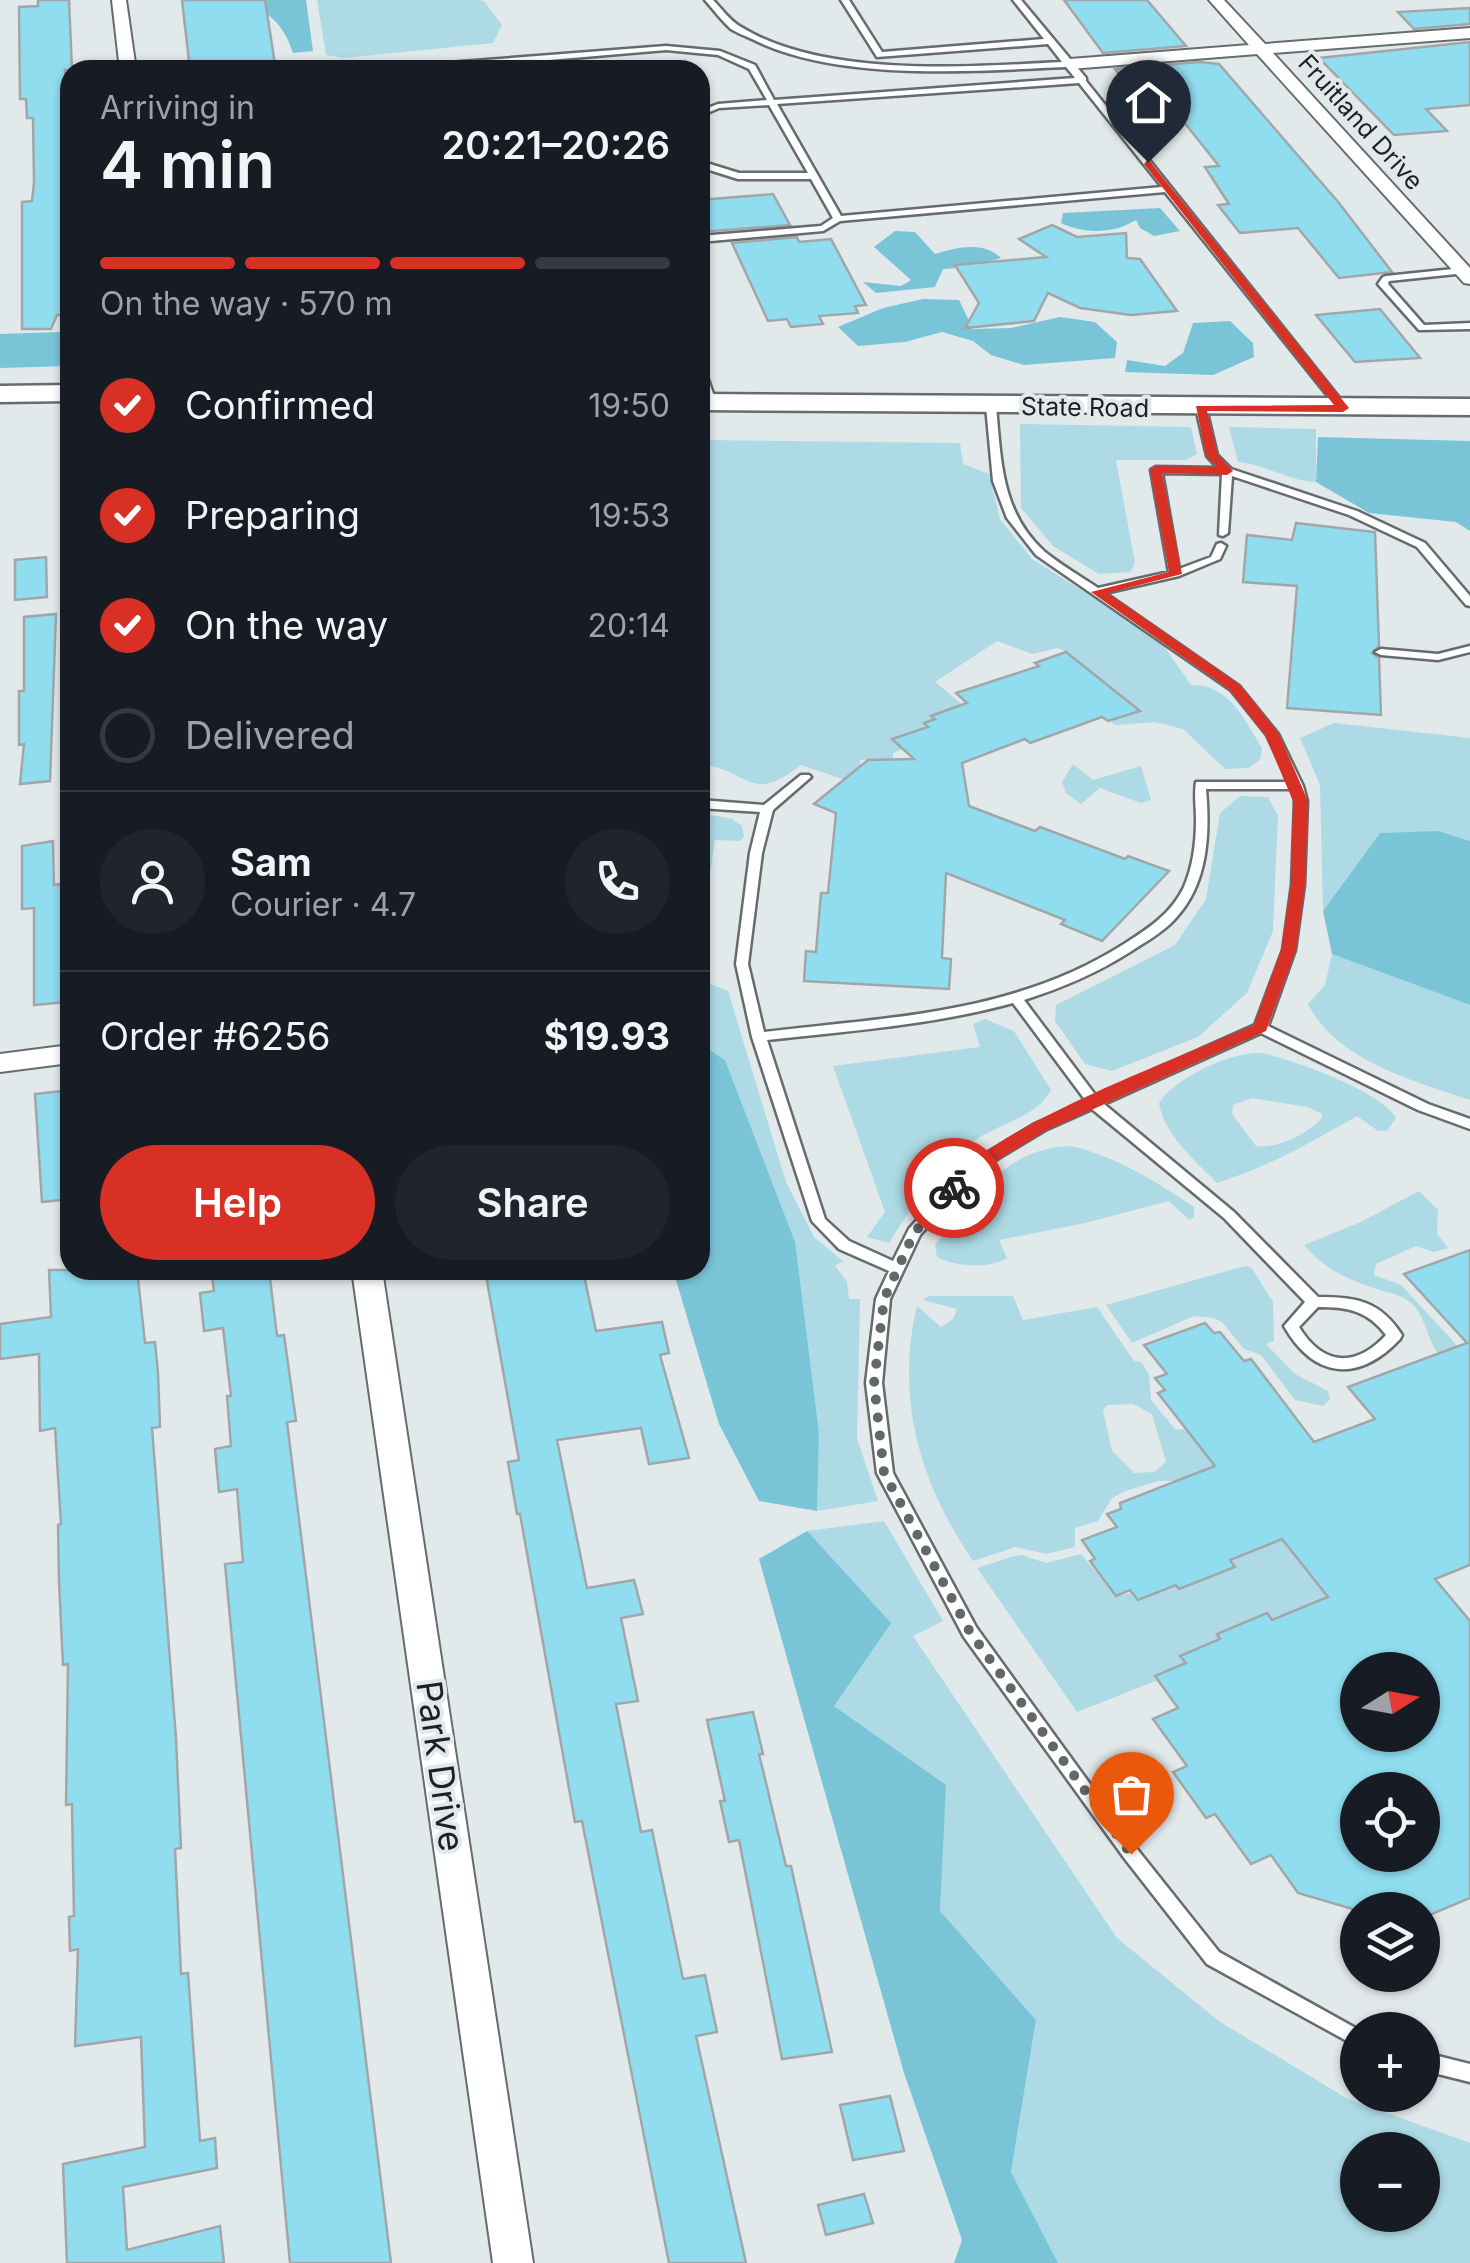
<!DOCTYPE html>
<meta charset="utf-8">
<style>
body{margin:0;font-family:Inter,sans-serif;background:#20242c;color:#f1f3f6;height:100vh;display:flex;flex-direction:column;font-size:38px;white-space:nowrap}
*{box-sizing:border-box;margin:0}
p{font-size:32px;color:#9ea1a6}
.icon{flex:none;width:55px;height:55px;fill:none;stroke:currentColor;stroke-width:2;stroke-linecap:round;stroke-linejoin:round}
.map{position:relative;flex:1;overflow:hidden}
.sheet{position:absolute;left:60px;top:60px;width:650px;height:1220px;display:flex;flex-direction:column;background:#171b24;border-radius:30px;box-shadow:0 2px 8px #0004}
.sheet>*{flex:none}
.needle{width:65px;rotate:79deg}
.buttons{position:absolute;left:1340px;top:1652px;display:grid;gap:20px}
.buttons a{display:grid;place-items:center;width:100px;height:100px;border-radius:50%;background:#171b24;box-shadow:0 2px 8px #0004;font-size:50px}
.pin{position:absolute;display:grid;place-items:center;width:85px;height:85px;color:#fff;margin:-102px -42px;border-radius:50% 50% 50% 0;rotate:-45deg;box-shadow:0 0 10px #0007}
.pin .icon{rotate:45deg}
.courier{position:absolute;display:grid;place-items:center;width:100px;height:100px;margin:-50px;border:8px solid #d93025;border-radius:50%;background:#fff;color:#222;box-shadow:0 2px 12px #0007}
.headline em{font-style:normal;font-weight:600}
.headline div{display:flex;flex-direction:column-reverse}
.headline{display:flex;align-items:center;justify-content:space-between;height:170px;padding:0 40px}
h1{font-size:65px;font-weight:600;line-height:75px}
.bar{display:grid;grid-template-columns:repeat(4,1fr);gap:15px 10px;align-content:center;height:120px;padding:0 40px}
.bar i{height:12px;border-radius:8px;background:#363941}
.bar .active{background:#d93025}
.bar p{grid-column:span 4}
.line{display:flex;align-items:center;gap:25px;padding:0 40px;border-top:2px solid #363941}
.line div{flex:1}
.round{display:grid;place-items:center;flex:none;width:105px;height:105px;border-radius:52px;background:#20242c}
ol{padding:0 40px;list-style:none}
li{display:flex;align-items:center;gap:30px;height:110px}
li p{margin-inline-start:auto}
li .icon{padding:10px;border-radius:50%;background:#d93025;color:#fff;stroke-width:4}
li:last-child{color:#9ea1a6}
li i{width:55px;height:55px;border:5px solid #363941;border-radius:50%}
.primary-button{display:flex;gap:20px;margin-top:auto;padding:20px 40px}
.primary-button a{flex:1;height:115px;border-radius:60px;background:#d93025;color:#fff;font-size:40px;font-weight:600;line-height:115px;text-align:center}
.primary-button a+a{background:#20242c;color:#f1f3f6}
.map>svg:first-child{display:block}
</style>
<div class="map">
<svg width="1470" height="2263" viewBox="0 0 1470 2263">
<rect width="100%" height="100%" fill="#e2e9eb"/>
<!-- green -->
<g fill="#addae5" fill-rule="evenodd">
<path d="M317 0H478L484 1 502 25 493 43 344 58 326 55Z"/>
<path d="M1020 424 1191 427 1197 454 1186 460H1116L1135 563 1130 572 1099 574 1053 546 1021 508Z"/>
<path d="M1229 427 1316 429V482C1288 481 1265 464 1238 462Z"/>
<path d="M700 440 960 443 963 464 989 474 1000 519 1032 559 1159 639 1191 685C1229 684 1244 719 1262 748L1260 760 1248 768 1225 769 1183 729 1155 722 1115 725 1110 721 1139 710 1066 652 1058 648 1032 654 997 641 935 682 963 705 932 715 935 719 924 723 928 727 893 738 903 749 893 753V759L860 760 861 780 857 784 801 765C749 806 749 769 700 764Z"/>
<path d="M1334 723 1470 738V841L1438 832 1380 833 1323 911 1320 785 1300 738Z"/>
<path d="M1073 764 1093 780 1141 766 1151 800 1141 803 1100 788 1081 804 1066 793 1062 782Z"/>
<path d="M1240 796 1268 797 1278 816 1273 931 1247 993 1198 1037 1112 1071 1085 1064 1055 1021 1056 1005 1175 945 1206 899 1220 813Z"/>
<path d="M700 813 732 819 742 826 744 837 740 841 715 840 700 944Z"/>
<path d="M1332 954 1470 1005V1100C1413 1081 1336 1060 1308 1004L1325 985Z"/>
<path d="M700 980 728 991 786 1182 814 1237 843 1261 835 1266 847 1281 849 1299H860L857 1438 878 1501 817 1511 819 1434 725 1060 700 1044Z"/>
<path d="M985 1019 1014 1031 1051 1090C1035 1119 1000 1122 974 1141 938 1167 912 1206 889 1243L867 1237 885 1212 833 1066 980 1047 973 1024Z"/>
<path d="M1262 1053C1293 1060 1381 1091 1396 1118L1387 1131H1378L1357 1116C1312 1142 1266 1168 1217 1183 1196 1161 1164 1135 1159 1103 1177 1076 1231 1052 1262 1053ZM1252 1098 1308 1107 1322 1114V1118C1307 1134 1278 1149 1256 1146L1232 1114 1233 1105Z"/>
<path d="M1071 1146C1115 1156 1157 1182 1194 1207V1217L1189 1220 1169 1201 1085 1223 999 1240 1007 1258C990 1269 955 1267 937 1257L935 1245C973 1199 1007 1147 1071 1146Z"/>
<path d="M1419 1191 1438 1210 1437 1234 1448 1248 1434 1252 1416 1246 1376 1264 1374 1275 1401 1285 1466 1355 1442 1359C1426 1342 1427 1313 1407 1300 1399 1294 1385 1292 1377 1289 1346 1279 1325 1269 1304 1245L1361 1222Z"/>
<path d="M1245 1266 1251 1267 1273 1302 1274 1341 1266 1344 1295 1374 1328 1391 1330 1399 1323 1406 1295 1400 1261 1355 1244 1349 1222 1322 1214 1318 1194 1316 1132 1343 1106 1305Z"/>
<path d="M929 1296H1013L1023 1320 1097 1307 1134 1361 1141 1362 1149 1374 1151 1400 1175 1429 1195 1430 1220 1462 1213 1464 1215 1469 1180 1487 1173 1481H1159L1125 1491 1112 1498 1098 1521 1075 1528V1547L1046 1554 1016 1547 973 1561C920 1483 895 1399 917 1306L941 1327 953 1319 957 1309 923 1300ZM1133 1404 1152 1414 1166 1462 1154 1472 1134 1473 1112 1451 1103 1410 1107 1405Z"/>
<path d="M884 1521 943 1621 913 1636 1117 1938 1220 2022 1348 2099 1470 2143V2263H1058L1011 2172 1036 2020 940 1911 945 1785 834 1706 807 1531ZM1358 2150H1422V2215H1358Z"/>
<path d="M1282 1539 1328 1597 1272 1619 1267 1614 1218 1634 1220 1639 1181 1656 1186 1663 1156 1676 1158 1680 1077 1712 977 1568 1011 1557 1022 1555 1046 1563 1081 1554 1116 1596 1176 1585 1179 1589 1234 1567 1230 1560Z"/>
</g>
<!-- forest -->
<g fill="#79c5d7">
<path d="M240 0H306L313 51 293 53C283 23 269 12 240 0Z"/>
<path d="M1160 208 1180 231 1154 236 1140 228 1136 220C1114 234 1084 234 1061 223L1063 213Z"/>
<path d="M895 231 915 232 935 254C956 247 984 241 1001 258L970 267 943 269 935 287 876 293 863 282 901 286 911 280 874 247Z"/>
<path d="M923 299 959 300 973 329 1011 328 1060 317 1095 322 1117 342 1115 358 1024 365 991 355 973 341 942 332 905 342 858 346 838 327 883 308Z"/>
<path d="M1230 321 1253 343 1254 357 1213 375 1125 372 1127 360 1165 366 1183 353 1193 323Z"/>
<path d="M70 325V366L0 368V334L59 332Z"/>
<path d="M1318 437 1470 441V531L1456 522 1369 513 1316 482Z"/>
<path d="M1438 831 1470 841V1005L1332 954 1323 911 1380 833Z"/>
<path d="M700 1044 725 1060 795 1242 819 1434 817 1511 759 1501 719 1424 673 1270H700Z"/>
<path d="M807 1531 891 1623 834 1706 946 1785 940 1911 1036 2020 1011 2172 1058 2263H954L962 2240 904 2073 759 1559Z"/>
</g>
<!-- building -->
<g fill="#91ddf0" stroke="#a1a7a9" stroke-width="2.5" fill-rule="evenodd">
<path d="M38 0H69L72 70H65L70 315H57L51 329H22V202L32 201 34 183 33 118H27L26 99H20L19 7 38 6Z"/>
<path d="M182 0H265L275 64 190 70Z"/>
<path d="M1064 0H1147L1186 46 1103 53Z"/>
<path d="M1470 8V24L1414 29 1398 12Z"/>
<path d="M1470 42V105L1426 109 1447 131 1394 135 1319 58Z"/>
<path d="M1200 62 1219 64 1339 203 1392 272 1339 278 1298 228 1240 233 1218 205 1229 204 1205 167 1219 166 1164 97 1135 96 1115 69Z"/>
<path d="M773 194 790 225 700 232V200Z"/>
<path d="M1052 225 1077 237 1126 233 1127 258 1140 259 1177 311 1131 315 1080 308 1048 293 1034 321 965 328 979 303 955 265 1046 257 1019 239Z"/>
<path d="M797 237 799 242 831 239 866 305 855 306 858 313 819 316 823 324 791 327 787 319 768 321 732 243Z"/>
<path d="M1380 309 1420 358 1355 362 1316 315Z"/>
<path d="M1296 523 1375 532 1379 646 1372 653 1379 658 1381 715 1287 708 1297 586 1243 582 1247 535 1292 540Z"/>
<path d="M46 557 47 597 15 600V560Z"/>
<path d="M56 614 50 781 20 784 24 744 19 745V691H24V617Z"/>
<path d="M1066 652 1140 711 1108 721 1102 717 1030 743 1025 739 962 763 969 806 1035 831 1040 827 1125 859 1128 856 1169 871 1102 941 1061 924 1065 920 946 873 942 958 951 959 949 989 804 981 806 951 816 952 821 893H828L836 813 814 804 868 760 914 759 892 739 928 727 924 723 935 719 931 716 967 703 956 693 1039 666 1035 663Z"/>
<path d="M53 841 54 885 61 884 65 1002 34 1005V908L22 909V846Z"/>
<path d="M70 1090V1199L42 1202 35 1094Z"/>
<path d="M1470 1250V1565L1435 1579 1470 1621V1898L1425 1917 1411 1898 1382 1910H1356L1298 1893 1271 1855 1251 1864 1215 1814 1206 1818 1173 1772 1187 1766 1153 1719 1178 1708 1155 1676 1186 1663 1180 1656 1220 1639 1217 1634 1267 1613 1272 1620 1328 1597 1282 1539 1230 1560 1235 1567 1179 1589 1176 1585 1138 1600 1130 1590 1116 1596 1090 1561 1095 1559 1082 1540 1117 1527 1107 1514 1121 1509 1120 1503 1215 1466 1158 1393 1165 1390 1155 1378 1167 1374 1144 1345 1205 1323 1214 1333 1220 1332 1244 1361 1251 1359 1314 1442 1375 1419 1348 1387 1467 1343 1404 1274ZM1358 1670H1422V1735H1358ZM1358 1790H1422V1855H1358Z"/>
<path d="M49 1270H137L145 1343 155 1342 158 1373 160 1427 152 1428 176 1738 181 1848 175 1849 181 1974 188 1973 200 2141 215 2138 217 2168 123 2187 127 2250 220 2226 224 2263H67L63 2164 145 2147 141 2037 75 2046 78 1949 70 1951 69 1917 74 1916 72 1804 66 1805 68 1664 63 1665 59 1582 58 1525 61 1524 55 1428 40 1431 39 1354 0 1359V1324L51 1317Z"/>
<path d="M211 1270H269L277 1336 284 1335 296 1421 287 1422 296 1495 391 2263H290L225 1564 243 1562 237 1489 219 1492 215 1449 231 1446 227 1396H231L223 1328 204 1331 200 1293 214 1291Z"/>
<path d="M485 1270H534L536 1278 583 1271 596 1331 662 1322 669 1353 660 1355 689 1458 649 1464 641 1428 557 1440 587 1588 634 1580 643 1614 621 1618 638 1701 616 1704 641 1832 652 1830 683 1979 705 1975 717 2032 696 2036 746 2263H669L582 1821 575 1822 520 1514H517L508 1462 519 1460Z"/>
<path d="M753 1712 763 1754H759L786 1866H791L832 2052 782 2059 739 1840 729 1842 720 1801H725L707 1720Z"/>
<path d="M890 2096 904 2151 853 2160 840 2105Z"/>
<path d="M864 2194 873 2223 826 2235 818 2205Z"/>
</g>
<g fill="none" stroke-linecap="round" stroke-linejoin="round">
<defs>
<g id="service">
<path d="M705 0H713C722 9 730 21 741 27 824 78 968 67 1062 62L1048 44 877 57 841 0H849L882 52 1044 39 1013 0H1021L1086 78V81L1348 409 1340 411 1165 192 840 221 823 231 700 242V236L821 226 833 218 811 179H738L700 167V161L739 173H808L769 105 719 108 700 116V111L718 104 767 100 749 69 718 55 666 50 432 70 431 66 435 64 666 46 720 51 755 65 774 100 1075 78 1066 67C972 71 838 82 752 39 746 36 737 33 731 29 722 21 713 9 705 0ZM1079 83 1162 187 841 216 777 104Z"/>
<path d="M1463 268 1466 269V273L1389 281 1388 284 1424 325 1470 323V329L1419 330 1378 284 1383 277 1386 276Z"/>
<path d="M700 368 705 371 716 402 714 404 706 402 700 385Z"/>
<path d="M991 403 996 406C1001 460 1001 513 1045 552 1061 565 1080 576 1098 588L1169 572 1151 470 1156 467 1218 468 1207 456 1196 408 1201 405 1206 408 1217 455 1231 469 1357 511 1425 543 1470 596V606L1466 605 1417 547 1349 515 1232 476 1228 533 1223 536 1219 535 1222 474 1162 473 1179 569 1211 557 1217 544 1221 543 1226 546 1220 559 1179 576 1105 593 1239 686 1278 734 1303 786 1307 801 1304 885 1295 950 1268 1026 1428 1104 1470 1119V1129L1418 1110 1261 1033 1104 1104 1234 1212 1318 1297C1357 1297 1380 1301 1402 1335L1400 1339C1359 1383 1314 1379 1284 1326L1305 1302 1224 1218 1092 1109 1045 1130 974 1173 920 1235 890 1299 882 1383 893 1473 976 1627 1137 1849 1219 1952 1359 2030H1358V2047L1207 1964 1125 1859 964 1637 877 1473 866 1383 876 1299 889 1271 839 1249 812 1221 752 1037 736 964 750 853 760 812 700 808V800L764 805 801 775H809L811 777 773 810 762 853 748 964 764 1032C890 1017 1014 1014 1124 944 1148 929 1171 914 1184 887 1193 866 1196 843 1196 820 1196 808 1194 794 1196 782H1289L1267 735 1231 690 1036 555 1007 518 993 481 986 406ZM1206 789H1292L1295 801 1292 885 1283 950 1255 1025 1096 1096 1024 1000C1062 988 1097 973 1130 952 1145 942 1162 933 1174 920 1208 885 1210 835 1206 789ZM1013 1003 1086 1101 1035 1124 964 1167 909 1229 893 1261 849 1241 825 1219 767 1040C849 1031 933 1025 1013 1003ZM1318 1307C1347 1307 1367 1310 1386 1335 1356 1368 1323 1366 1299 1327Z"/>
<path d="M1470 646V652L1438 660 1381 655 1375 652 1381 649 1438 654Z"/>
<path d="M1422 2052 1470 2064V2082L1422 2070Z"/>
</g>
<g id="minor">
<path d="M112 0H126L136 70H120Z"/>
<path d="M1209 0H1224L1265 44 1470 28V38L1273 53 1470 268V284L1464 283 1257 54 1070 69 1062 64 1070 59 1249 45Z"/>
<path d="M70 1045V1063L0 1072V1054Z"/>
<path d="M352 1270H382L533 2263H493Z"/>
</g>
<g id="secondary">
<path d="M70 385V401L0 402V386Z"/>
<path d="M700 394 1470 399V415L700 410Z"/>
</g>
</defs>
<!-- service casing -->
<use href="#service" stroke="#666c6d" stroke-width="5"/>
<!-- minor casing -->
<use href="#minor" stroke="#666c6d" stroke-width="4"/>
<!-- secondary casing -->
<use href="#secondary" stroke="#666c6d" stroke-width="5"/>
<!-- service -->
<use href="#service" fill="#fff" fill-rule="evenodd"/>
<!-- minor -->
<use href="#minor" fill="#fff" fill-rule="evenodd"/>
<!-- secondary -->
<use href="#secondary" fill="#fff" fill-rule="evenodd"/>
</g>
<!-- route -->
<path fill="#d93025" d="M1148 159 1349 408 1343 412 1207 411 1218 455 1233 471 1227 475 1162 473 1182 574 1108 593 1240 685 1279 734 1308 801 1305 884 1296 950 1266 1031 1045 1131 975 1174 954 1194 945 1188C987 1128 1181 1057 1254 1025L1281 950 1291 884 1293 801 1265 735 1230 690 1091 592 1169 572 1150 470 1156 466 1217 467 1206 456 1196 406 1334 405 1144 164Z"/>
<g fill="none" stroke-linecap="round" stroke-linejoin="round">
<!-- done -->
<path stroke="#636768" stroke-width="10" stroke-dasharray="0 18" d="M954 1188 914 1233 884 1299 874 1383 884 1473 970 1632 1131 1854"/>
</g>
<g text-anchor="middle" stroke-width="8" stroke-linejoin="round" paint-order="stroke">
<!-- far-street labels -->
<g font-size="25" fill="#1e2122" stroke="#e2e9eb">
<text transform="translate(1361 122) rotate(48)" y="9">Fruitland Drive</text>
<text transform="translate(1085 407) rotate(1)" y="9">State Road</text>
</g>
<!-- near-street labels -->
<g font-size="35" fill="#1e2122" stroke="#e2e9eb">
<text transform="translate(440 1766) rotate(82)" y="12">Park Drive</text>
</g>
</g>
</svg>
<div class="buttons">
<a><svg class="needle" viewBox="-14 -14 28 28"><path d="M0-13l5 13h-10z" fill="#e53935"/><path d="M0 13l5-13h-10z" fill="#9ea1a6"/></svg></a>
<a><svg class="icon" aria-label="locate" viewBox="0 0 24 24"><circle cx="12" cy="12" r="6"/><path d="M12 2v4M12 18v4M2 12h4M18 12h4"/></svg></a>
<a><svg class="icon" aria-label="layers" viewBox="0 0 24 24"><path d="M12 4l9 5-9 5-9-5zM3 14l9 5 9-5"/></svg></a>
<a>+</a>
<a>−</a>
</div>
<div class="pin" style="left:1131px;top:1854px;background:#ea580c"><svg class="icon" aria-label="bag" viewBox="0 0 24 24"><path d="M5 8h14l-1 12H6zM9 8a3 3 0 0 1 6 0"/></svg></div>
<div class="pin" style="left:1148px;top:162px;background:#1f2937"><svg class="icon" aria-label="home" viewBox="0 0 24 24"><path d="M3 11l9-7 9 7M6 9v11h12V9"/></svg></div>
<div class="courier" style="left:954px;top:1188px"><svg class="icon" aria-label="bike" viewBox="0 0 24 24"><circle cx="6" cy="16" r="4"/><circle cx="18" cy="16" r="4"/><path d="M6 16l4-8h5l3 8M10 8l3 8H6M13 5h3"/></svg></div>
<section class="sheet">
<div class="headline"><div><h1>4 min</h1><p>Arriving in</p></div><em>20:21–20:26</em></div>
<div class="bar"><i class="active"></i><i class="active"></i><i class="active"></i><i></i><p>On the way · 570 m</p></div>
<ol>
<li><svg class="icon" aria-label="check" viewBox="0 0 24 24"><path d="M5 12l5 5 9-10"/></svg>Confirmed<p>19:50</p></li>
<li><svg class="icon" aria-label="check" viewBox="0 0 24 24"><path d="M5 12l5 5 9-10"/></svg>Preparing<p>19:53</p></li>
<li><svg class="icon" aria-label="check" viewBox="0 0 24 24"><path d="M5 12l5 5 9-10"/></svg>On the way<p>20:14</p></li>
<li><i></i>Delivered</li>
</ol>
<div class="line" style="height:180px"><a class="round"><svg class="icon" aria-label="person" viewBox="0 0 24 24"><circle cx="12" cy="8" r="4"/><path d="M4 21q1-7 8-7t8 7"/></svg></a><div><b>Sam</b><p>Courier · 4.7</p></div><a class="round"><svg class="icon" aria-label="phone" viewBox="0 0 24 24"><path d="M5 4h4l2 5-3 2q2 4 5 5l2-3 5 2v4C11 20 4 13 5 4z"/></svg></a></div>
<div class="line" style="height:130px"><div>Order #6256</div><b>$19.93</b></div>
<div class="primary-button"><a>Help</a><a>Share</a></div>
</section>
</div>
